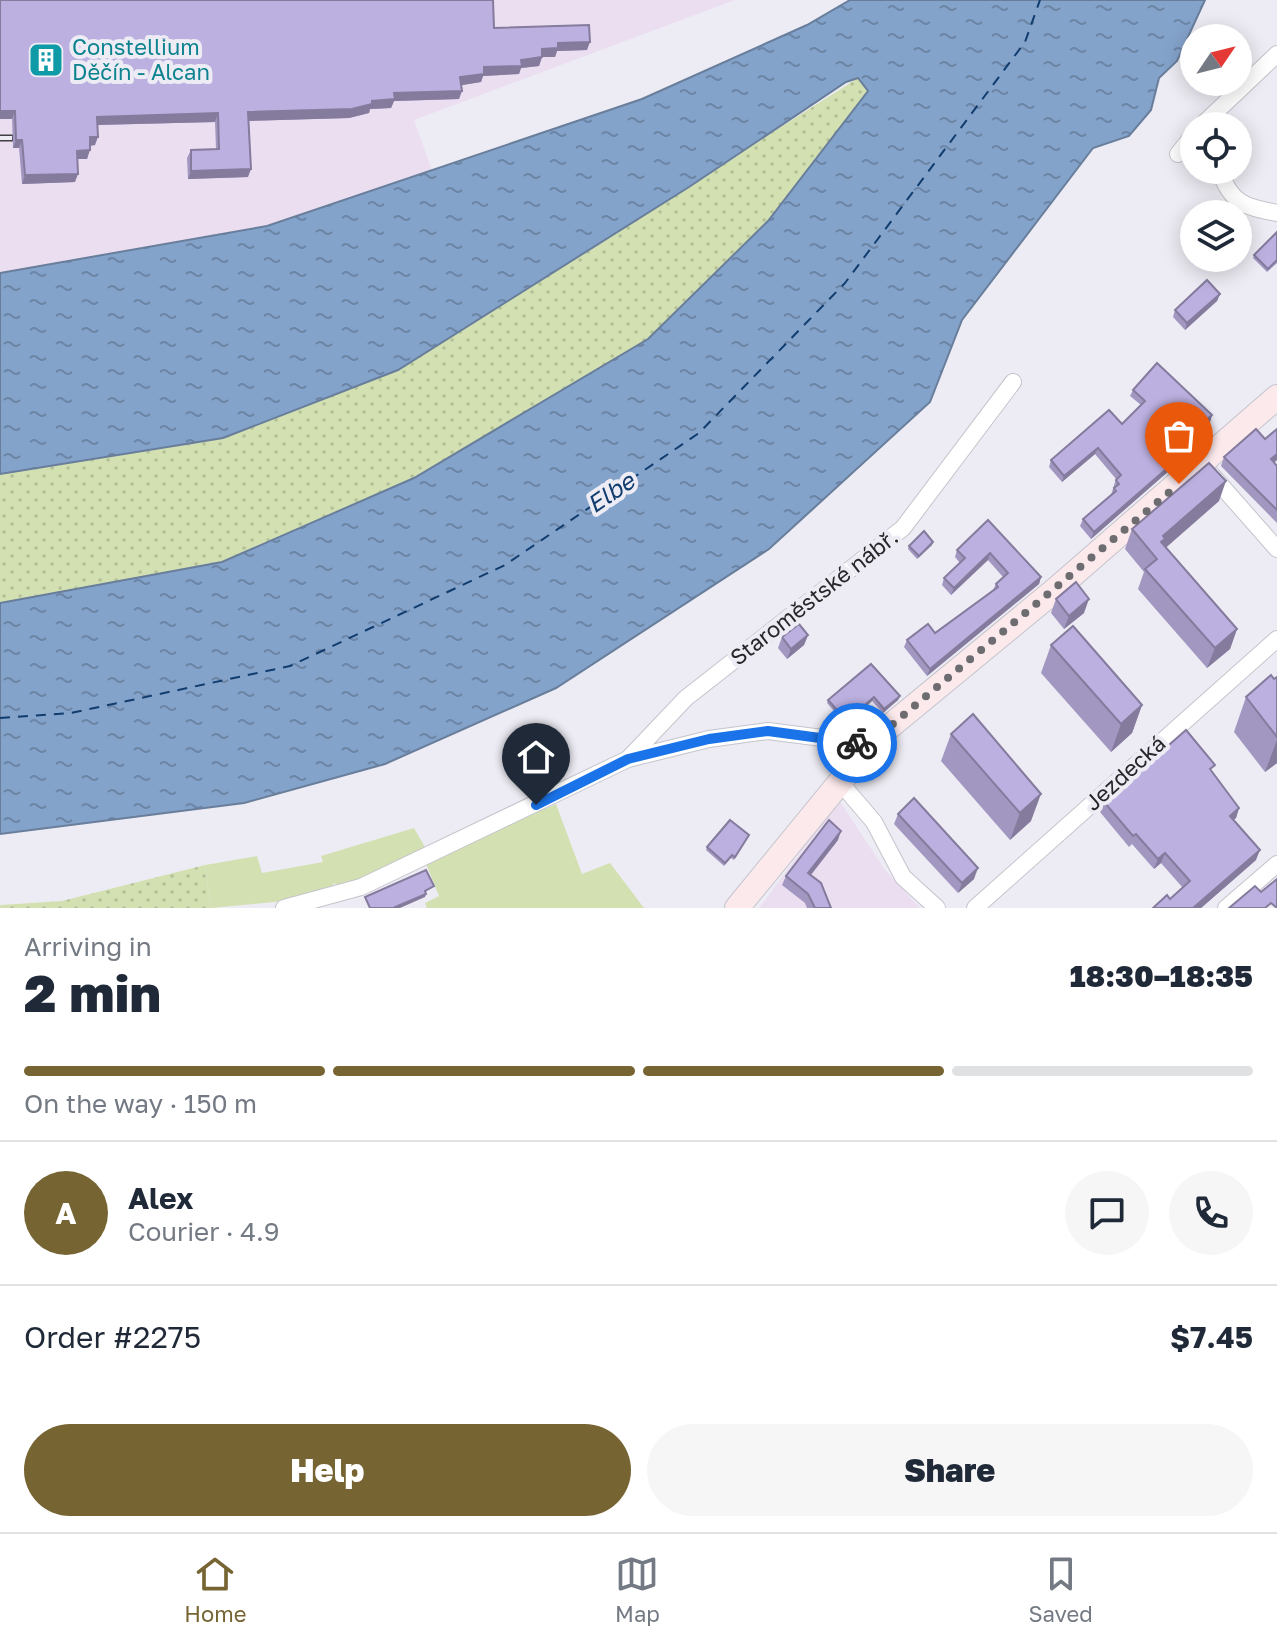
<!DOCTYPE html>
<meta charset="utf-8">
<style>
body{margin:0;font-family:"Golos Text",sans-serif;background:#f6f6f7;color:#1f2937;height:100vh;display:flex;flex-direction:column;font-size:30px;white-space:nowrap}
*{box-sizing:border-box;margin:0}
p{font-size:26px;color:#747a83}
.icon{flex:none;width:44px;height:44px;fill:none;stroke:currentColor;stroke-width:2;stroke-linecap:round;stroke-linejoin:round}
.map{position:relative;height:908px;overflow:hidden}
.side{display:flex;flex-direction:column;background:#fff;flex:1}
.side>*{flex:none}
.needle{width:52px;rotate:55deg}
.controls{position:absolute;left:1180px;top:24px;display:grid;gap:16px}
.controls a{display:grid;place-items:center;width:72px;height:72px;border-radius:50%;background:#fff;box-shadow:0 4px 20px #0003;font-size:40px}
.pin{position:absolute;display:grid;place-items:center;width:68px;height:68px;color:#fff;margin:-82px -34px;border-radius:50% 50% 50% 0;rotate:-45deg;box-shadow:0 0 8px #0007}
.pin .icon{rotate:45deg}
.courier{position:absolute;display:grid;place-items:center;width:80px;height:80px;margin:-40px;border:6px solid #1a73e8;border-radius:50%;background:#fff;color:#222;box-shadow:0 2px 10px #0007}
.head em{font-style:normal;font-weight:800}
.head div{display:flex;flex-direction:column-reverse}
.head{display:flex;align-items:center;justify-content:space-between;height:136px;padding:0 24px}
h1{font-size:52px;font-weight:800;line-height:60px}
.bar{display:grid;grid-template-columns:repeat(4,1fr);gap:12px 8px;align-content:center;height:96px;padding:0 24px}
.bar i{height:10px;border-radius:6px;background:#e0e1e3}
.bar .active{background:#766533}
.bar p{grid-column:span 4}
.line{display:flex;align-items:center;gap:20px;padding:0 24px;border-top:2px solid #e0e1e3}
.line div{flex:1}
.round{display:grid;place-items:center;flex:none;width:84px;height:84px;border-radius:42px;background:#f6f6f7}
.primary-button{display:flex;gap:16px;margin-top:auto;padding:16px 24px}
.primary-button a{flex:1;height:92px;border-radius:48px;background:#766533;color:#fff;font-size:32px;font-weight:800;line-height:92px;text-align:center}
.primary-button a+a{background:#f6f6f7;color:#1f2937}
.tabs{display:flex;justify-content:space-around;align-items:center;height:112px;border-top:2px solid #e0e1e3;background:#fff;font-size:22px;color:#747a83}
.tabs a{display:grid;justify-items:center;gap:4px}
.tabs .active{color:#766533}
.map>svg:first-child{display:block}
</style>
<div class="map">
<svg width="1277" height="908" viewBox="0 0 1277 908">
<defs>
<pattern id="grass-dots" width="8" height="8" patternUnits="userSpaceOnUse" patternTransform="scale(2)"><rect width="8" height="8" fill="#d3e1b2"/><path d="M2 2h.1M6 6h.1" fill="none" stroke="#b5c199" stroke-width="1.8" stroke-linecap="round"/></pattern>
<pattern id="water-ripples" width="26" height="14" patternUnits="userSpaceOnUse" patternTransform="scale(2)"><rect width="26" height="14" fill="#84a3cb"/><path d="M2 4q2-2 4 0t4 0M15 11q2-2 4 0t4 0" fill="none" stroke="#6c85a5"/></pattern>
</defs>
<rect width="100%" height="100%" fill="#edecf4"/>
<!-- industrial -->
<g fill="#ebdef1">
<path d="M0 0H735L414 120 432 170 267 226 0 273Z"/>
<path d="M839 800 885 870 920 908H759Z"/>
</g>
<!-- grass -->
<g fill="url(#grass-dots)">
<path d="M858 78 868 91 865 98 768 221 648 339 414 478 222 562 0 603V474L223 438 398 370Z"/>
<path d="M205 865 211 908H0V905L62 901Z"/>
</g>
<!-- garden -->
<g fill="#d3e1b2">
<path d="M556 804 582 874 610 863 644 908H427L425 903 439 896 425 861Z"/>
<path d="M414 828 426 849 341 888 334 883 330 892 305 899 211 908 205 865 257 856 262 873 323 862 321 856Z"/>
</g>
<!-- water -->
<path fill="url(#water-ripples)" stroke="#687e9b" stroke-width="2" d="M850 0H1205L1177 61 1159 78 1151 110 1129 136 1093 148 962 320 930 402 769 549 556 688 385 764 244 803 0 834V603L222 562 414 478 648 339 768 221 868 91 858 78 846 82 689 187 398 370 223 438 0 474V273L267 226 642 99 807 25Z"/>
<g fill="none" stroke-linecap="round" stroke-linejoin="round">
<!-- ferry -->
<path stroke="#113d6e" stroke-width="2" stroke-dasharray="10 8" stroke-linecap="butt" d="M0 718 71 713 290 666 505 565 699 433 845 283 1025 42 1040 0"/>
<defs>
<g id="minor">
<path d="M1201 126 1277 54"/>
<path d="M1178 154 1194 134"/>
<path d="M1219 170C1232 204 1243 206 1277 213"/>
<path d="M1211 474 1277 549"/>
<path d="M629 758 686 698 903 528 1013 382"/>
<path d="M839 781 874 822 903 877 937 908"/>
<path d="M284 908 361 887 628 759 709 739 768 731 869 744"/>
<path d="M975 908 1277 639"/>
<path d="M1226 908 1277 864"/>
</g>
<path id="secondary" d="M737 908 877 737 1054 591 1277 397"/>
</defs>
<!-- minor casing -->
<use href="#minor" stroke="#c4c4cc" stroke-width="18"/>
<!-- secondary casing -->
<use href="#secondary" stroke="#c4c4cc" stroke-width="26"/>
<!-- minor -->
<use href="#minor" stroke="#fff" stroke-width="16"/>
<!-- secondary -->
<use href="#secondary" stroke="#fbe9ec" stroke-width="24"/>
<defs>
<path id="rail" d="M0 138H34"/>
</defs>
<!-- rail casing -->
<use href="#rail" stroke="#3f3f43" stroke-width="7"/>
<!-- rail -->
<use href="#rail" stroke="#edecf4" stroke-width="4" stroke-dasharray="12" stroke-linecap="butt"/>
</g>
<!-- wall -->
<g fill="#a297c1">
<path d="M0 0 494 28 587 50 557 51 555 57H542L539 66 521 68 519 74 483 76 481 82 461 85 459 99 394 101 391 108 370 109 369 113 349 118 249 121 248 177 188 179 187 158 191 150 216 149 215 122 97 125 95 145 90 146 87 159H77L75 182 22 184 19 148H13L12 119H0Z"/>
<path d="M1277 233V263L1267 272 1253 258 1254 255Z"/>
<path d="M1220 294 1217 301 1185 330 1173 317 1175 310Z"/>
<path d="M1133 390 1212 415 1210 422 1184 444 1186 456 1091 539 1080 526 1083 519 1111 495 1116 479 1095 454 1062 482 1049 467 1051 460 1122 424 1141 405 1130 396Z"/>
<path d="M1277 429V460L1274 463 1277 467V523L1221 466 1224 457 1265 439Z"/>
<path d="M1219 501 1166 547 1237 629 1230 649 1207 668 1138 589 1144 572 1125 549 1132 529Z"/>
<path d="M988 520 1041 577 1039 584 927 676 904 647 907 640 935 633 993 590 996 584 1003 577 988 560 951 595 942 585 944 578 960 563 955 557 957 550Z"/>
<path d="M932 545 917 559 908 549 909 546Z"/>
<path d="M1056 599 1084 613 1064 629 1051 613Z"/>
<path d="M808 635 804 645 787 659 778 648 782 637Z"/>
<path d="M1051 645 1142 705 1132 733 1111 752 1041 673Z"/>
<path d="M1277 677V763L1265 772 1234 732 1246 697Z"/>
<path d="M900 696 898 700 883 713 872 701 846 725 827 703 828 700Z"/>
<path d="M951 734 1031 821 1010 840 941 761Z"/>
<path d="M1213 773 1239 808 1236 818 1233 820 1256 860 1201 908H1153L1170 899 1183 888 1161 863 1154 869 1132 844 1129 847 1100 812 1104 802Z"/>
<path d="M898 814 974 879 958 893 894 824Z"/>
<path d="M747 839 734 860 731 858 724 866 706 850 707 847Z"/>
<path d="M838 840 811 875 831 908H807L805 903 782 885 786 876Z"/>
</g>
<!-- shaded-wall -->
<g fill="#847b9d">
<path d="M590 42 587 50 557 51 555 57H539L542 49 558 43Z"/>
<path d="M542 57 539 66 521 68 519 74 483 76 481 82 457 86 460 77 484 67Z"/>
<path d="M462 91 459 99 394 101 391 108 370 109 369 113 349 118 245 121 248 112 372 101 394 93Z"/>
<path d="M0 111H15L12 119H0Z"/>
<path d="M218 113 215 122 94 125 97 117Z"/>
<path d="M90 137H98L95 145 87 146Z"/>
<path d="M16 140H22L19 148H13Z"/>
<path d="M90 150 87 159H74L77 151Z"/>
<path d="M251 169 248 177 188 179 191 171Z"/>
<path d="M78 174 75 182 22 184 25 175Z"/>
<path d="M1220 294 1217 301 1185 330 1187 323Z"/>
<path d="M1212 415 1210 422 1179 448 1181 442Z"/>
<path d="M1098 448 1095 454 1062 482 1064 476Z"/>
<path d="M1188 450 1186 456 1091 539 1094 532Z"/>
<path d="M1277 454V460L1267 468 1271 459Z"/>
<path d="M1226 481 1219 501 1161 552 1157 559 1163 536Z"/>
<path d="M933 542 932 545 917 559 919 556Z"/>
<path d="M990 553 988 560 951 595 954 588Z"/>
<path d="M1041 577 1039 584 927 676 930 669Z"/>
<path d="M1089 599 1084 613 1064 629 1069 616Z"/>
<path d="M1237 629 1230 649 1207 668 1215 648Z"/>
<path d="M808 635 804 645 787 659 791 649Z"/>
<path d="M900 696 898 700 883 713 884 709Z"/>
<path d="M874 697 872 701 846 725 847 721Z"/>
<path d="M1142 705 1132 733 1111 752 1121 724Z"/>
<path d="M1277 740V763L1265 772Z"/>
<path d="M1041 794 1031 821 1010 840 1020 813Z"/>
<path d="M1239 808 1236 818 1226 826 1230 816Z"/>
<path d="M841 831 838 840 805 882 808 873Z"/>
<path d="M1260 850 1256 860 1201 908H1193Z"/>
<path d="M1165 853 1161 863 1154 869 1158 859Z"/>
<path d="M978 868 974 879 958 893 962 883Z"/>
<path d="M426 894 425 897 400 908H393Z"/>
</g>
<!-- building -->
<g fill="#bcb0e0" stroke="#847b9d" stroke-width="2">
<path d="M0 0H493L494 28 589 25 590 42 558 43V48L542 49V57L521 60 522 66 484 67V74L460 77 462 91 394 93 395 99 372 101V104L352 109 248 112 251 169 191 171V150L219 149 218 113 97 117 98 137H90V150L77 151 78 174 25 175 22 140H16L15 111H0Z"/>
<path d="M1277 232V260L1268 269 1254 255Z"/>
<path d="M1207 280 1220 294 1187 323 1175 310Z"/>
<path d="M1157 363 1212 415 1181 442 1188 450 1094 532 1083 519 1116 491 1114 488 1119 484 1116 480 1121 475 1098 448 1064 476 1051 460 1109 410 1122 424 1145 401 1133 390Z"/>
<path d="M1256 429 1265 439 1277 429V454L1271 459 1277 466V510L1224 457Z"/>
<path d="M1209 463 1226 481 1163 536 1165 539 1161 542 1237 629 1215 648 1145 569 1157 559 1132 529Z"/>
<path d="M988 520 1041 577 930 669 907 640 928 624 935 633 998 587 996 584 1008 573 990 553 954 588 944 578 965 558 957 550Z"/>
<path d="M924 531 933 542 919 556 909 546Z"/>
<path d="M1076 582 1089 599 1069 616 1056 599Z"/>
<path d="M799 624 808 635 791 649 782 637Z"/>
<path d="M1073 626 1142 705 1121 724 1051 645Z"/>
<path d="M871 664 900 696 884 709 874 697 847 721 828 700Z"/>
<path d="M1271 675 1274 679 1277 677V737L1246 697Z"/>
<path d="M973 714 1041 794 1020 813 951 734Z"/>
<path d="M1186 730 1215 765 1210 769 1239 808 1230 816 1260 850 1193 908H1153L1167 895 1170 899 1190 881 1165 853 1158 859 1136 834 1133 836 1104 802Z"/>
<path d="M914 798 978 868 962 883 898 814Z"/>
<path d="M730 820 749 835 735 857 732 855 725 863 707 847Z"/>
<path d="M829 820 841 831 808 873 821 883 831 908H815L808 894 786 876Z"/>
<path d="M426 870 434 886 425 891 426 894 393 908H370L365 897Z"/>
<path d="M1277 879V908L1271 903 1265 908H1229L1255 886 1261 892Z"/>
</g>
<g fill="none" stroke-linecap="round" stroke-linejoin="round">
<!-- done -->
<path stroke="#6c6c71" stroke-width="8" stroke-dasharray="0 14.4" d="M857 743 869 744 1179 484"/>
<!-- route -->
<path stroke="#1a73e8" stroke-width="10" d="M536 805 628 759 709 739 768 731 857 743"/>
</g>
<!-- icons -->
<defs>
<symbol id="building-square" viewBox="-11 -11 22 22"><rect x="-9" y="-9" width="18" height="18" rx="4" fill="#0f9aa8" stroke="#edecf4"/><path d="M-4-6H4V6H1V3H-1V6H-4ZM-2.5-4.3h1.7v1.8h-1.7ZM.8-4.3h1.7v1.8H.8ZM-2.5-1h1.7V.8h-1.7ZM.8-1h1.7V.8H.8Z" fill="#fff"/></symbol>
</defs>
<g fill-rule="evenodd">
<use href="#building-square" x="26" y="40" width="40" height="40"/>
</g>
<g text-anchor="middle" stroke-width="8" stroke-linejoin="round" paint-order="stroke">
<!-- culture labels -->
<g font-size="22" fill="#0d838f" stroke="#edecf4" text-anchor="start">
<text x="72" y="55">Constellium<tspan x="72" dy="25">Děčín - Alcan</tspan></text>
</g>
<!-- street labels -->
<g font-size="22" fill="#27272a" stroke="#edecf4">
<text transform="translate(814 597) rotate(-38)" y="8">Staroměstské nábř.</text>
<text transform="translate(1125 773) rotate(-42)" y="8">Jezdecká</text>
</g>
<!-- water labels -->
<g font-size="24" font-style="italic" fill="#113d6e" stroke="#edecf4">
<text transform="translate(611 493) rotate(-34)" y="8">Elbe</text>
</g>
</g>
</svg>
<div class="controls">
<a><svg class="needle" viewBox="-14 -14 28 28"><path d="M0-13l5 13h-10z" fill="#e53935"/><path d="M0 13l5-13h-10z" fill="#747a83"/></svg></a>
<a><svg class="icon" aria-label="locate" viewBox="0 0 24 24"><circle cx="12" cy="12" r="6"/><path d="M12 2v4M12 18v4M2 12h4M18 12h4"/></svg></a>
<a><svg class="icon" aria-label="layers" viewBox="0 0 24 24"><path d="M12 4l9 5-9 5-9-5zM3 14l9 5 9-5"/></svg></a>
</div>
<div class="pin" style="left:1179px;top:484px;background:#ea580c"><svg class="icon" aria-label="bag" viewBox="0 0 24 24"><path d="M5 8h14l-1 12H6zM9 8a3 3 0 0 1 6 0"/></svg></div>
<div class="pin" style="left:536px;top:805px;background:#1f2937"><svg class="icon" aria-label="home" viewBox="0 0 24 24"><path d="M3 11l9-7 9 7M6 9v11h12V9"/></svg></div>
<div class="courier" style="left:857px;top:743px"><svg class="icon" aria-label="bike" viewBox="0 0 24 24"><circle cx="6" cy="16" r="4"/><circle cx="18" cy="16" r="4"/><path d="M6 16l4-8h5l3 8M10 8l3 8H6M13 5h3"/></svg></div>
</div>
<section class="side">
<div class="head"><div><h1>2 min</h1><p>Arriving in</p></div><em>18:30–18:35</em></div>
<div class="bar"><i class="active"></i><i class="active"></i><i class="active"></i><i></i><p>On the way · 150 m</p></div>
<div class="line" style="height:144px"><b class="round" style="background:#766533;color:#fff">A</b><div><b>Alex</b><p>Courier · 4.9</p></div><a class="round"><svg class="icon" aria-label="chat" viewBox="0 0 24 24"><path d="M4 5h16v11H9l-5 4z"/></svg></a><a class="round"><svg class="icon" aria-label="phone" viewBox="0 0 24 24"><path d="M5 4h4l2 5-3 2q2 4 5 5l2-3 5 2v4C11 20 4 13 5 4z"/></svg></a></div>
<div class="line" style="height:104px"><div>Order #2275</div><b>$7.45</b></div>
<div class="primary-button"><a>Help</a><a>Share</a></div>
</section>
<nav class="tabs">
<a class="active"><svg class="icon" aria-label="home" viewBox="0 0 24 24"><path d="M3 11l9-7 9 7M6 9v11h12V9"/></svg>Home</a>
<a><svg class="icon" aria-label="map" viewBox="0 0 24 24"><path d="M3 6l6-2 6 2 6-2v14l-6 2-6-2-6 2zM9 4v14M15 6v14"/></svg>Map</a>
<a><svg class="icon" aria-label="saved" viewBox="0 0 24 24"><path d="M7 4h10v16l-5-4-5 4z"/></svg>Saved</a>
</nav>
